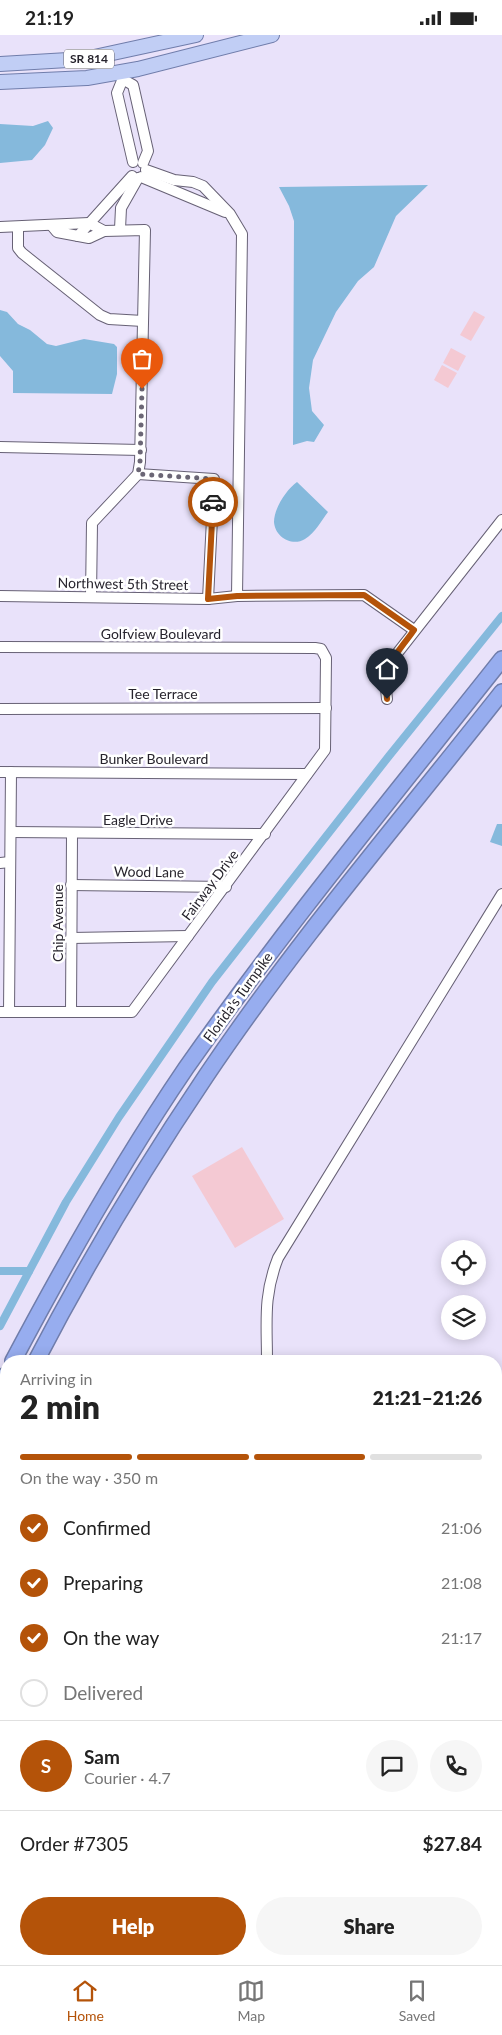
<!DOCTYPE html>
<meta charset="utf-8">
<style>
body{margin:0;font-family:Lato,sans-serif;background:#f6f6f6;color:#222;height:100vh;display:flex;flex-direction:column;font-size:19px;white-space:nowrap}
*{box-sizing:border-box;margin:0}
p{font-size:16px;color:#767676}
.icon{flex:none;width:28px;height:28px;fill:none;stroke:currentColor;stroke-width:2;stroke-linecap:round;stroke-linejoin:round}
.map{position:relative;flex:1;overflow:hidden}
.sheet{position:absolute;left:0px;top:1320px;width:502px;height:610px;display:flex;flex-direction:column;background:#fff;border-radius:20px 20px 0 0;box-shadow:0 2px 12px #0003}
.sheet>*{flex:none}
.buttons{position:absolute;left:441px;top:1205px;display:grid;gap:10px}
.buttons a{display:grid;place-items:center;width:45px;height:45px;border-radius:50%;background:#fff;box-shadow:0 2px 12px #0003;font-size:25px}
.pin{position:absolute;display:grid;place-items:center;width:42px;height:42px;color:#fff;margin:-51px -21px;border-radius:50% 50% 50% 0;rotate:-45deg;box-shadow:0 0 5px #0007}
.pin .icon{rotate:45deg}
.courier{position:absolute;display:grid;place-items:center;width:50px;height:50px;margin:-25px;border:4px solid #b45309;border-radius:50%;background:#fff;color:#222;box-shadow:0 1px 6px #0007}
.summary em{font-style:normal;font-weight:800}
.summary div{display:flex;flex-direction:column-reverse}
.summary{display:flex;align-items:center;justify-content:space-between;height:85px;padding:0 20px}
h1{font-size:32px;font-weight:800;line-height:38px}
.bar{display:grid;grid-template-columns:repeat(4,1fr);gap:8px 5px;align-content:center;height:60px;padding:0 20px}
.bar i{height:6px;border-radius:4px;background:#e0e0e0}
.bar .current{background:#b45309}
.bar p{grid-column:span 4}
.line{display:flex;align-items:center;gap:12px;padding:0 20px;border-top:1px solid #e0e0e0}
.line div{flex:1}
.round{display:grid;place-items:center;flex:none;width:52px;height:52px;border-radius:26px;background:#f6f6f6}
ol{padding:0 20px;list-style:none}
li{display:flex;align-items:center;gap:15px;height:55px}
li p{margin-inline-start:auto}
li .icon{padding:5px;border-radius:50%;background:#b45309;color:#fff;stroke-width:4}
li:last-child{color:#767676}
li i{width:28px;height:28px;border:2px solid #e0e0e0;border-radius:50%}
.button{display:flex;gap:10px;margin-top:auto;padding:10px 20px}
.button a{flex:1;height:58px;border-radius:30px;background:#b45309;color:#fff;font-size:20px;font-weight:800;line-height:58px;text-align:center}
.button a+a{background:#f6f6f6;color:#222}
.status{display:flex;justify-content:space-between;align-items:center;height:35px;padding:0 25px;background:#fff;direction:ltr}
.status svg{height:14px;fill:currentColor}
.dock{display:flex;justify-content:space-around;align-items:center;height:70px;border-top:1px solid #e0e0e0;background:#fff;font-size:14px;color:#767676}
.dock a{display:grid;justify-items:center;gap:2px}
.dock .current{color:#b45309}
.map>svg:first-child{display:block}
</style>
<div class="status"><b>21:19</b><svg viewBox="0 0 49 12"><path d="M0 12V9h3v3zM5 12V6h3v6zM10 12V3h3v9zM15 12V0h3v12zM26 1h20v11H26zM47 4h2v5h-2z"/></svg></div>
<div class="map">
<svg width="502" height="1930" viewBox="0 0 502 1930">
<rect width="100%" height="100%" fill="#e9e2fa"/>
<!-- green -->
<g fill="#f4c9d3">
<path d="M474 276 485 282 471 306 460 300Z"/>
<path d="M451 313 466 321 458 336 443 328Z"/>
<path d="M442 330 457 338 448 353 434 345Z"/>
<path d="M242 1112 284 1184 235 1213 192 1141Z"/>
</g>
<!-- water -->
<g fill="#85b9dc">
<path d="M48 86 53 93 45 110 32 125 0 128V89L33 91Z"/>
<path d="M428 150 396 181 374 232 358 246 336 277 313 325 309 353 312 376 324 390 314 407 307 406 293 410 294 186 289 171 279 152Z"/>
<path d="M0 275 7 277 18 289 30 295 47 309 56 311 84 304 114 309 117 312V339L112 359 13 358V336L0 321Z"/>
<path d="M297 447 328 477C321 486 315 498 305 504 292 512 275 502 274 487 274 473 287 454 297 447Z"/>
<path d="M497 789H502V811L490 807Z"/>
</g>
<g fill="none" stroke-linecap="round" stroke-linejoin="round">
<!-- canal -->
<g stroke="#85b9dc" stroke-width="8">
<path d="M0 1236H29"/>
<path d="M0 1291 66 1167 119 1082 212 947 389 721 502 581"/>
</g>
<defs>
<g id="minor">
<path d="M126 36 117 58 133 127"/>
<path d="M124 45 133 50 134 54 148 116 143 128"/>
<path d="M146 135 174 145 193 147 203 151 230 179 242 199 237 561"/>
<path d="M141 142 225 177"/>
<path d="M52 191 57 197 89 203 104 196"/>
<path d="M0 192 89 188 104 196 145 195 140 427 138 439 92 488 91 561"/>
<path d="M18 192V213L22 218 100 280 109 284 143 286"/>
<path d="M120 194 121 173 138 143"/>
<path d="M78 201 132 141"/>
<path d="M0 412 141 415"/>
<path d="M138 439 214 444 208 564"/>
<path d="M0 561 208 564 237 561 364 560 414 595"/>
<path d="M0 612 315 613 321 614 326 623 325 715 132 977H0"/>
<path d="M387 664 385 644 388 630 502 485"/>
<path d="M0 674 326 673"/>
<path d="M0 737 307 739"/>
<path d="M11 797 265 799"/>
<path d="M0 828 10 827"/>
<path d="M71 850 226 852"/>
<path d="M71 903 188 901"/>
<path d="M9 977 11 737"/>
<path d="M71 977 72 799"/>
<path d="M267 1326C267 1287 263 1261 278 1223L502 859"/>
<path d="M496 1358 502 1361"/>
<path d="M496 1816 502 1815"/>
<path d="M0 1911H6"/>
<path d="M45 1924 51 1930"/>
<path d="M88 1924 91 1930"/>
<path d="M104 1924 107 1930"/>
<path d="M131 1924 133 1930"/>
<path d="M423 1924 426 1930"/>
</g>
<g id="major">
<path d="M0 29 85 24 196 0"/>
<path d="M0 47 87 43 138 34 272 0"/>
<path d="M496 1656H502"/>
<path d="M0 1666H6"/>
<path d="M496 1670 502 1669"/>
<path d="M0 1687H6"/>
</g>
<g id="highway">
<path d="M13 1326C66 1226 122 1127 186 1033 285 892 395 759 502 624"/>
<path d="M36 1326C87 1228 144 1133 206 1041 296 907 402 784 502 657"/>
<path d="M0 1352 6 1340"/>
<path d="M0 1397 6 1385"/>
</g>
</defs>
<!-- minor casing -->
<use href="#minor" stroke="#676175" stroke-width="12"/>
<!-- major casing -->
<use href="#major" stroke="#707dab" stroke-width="16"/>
<!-- highway casing -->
<use href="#highway" stroke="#707dab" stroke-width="18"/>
<!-- minor -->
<use href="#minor" stroke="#fff" stroke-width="10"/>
<!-- major -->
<use href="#major" stroke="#c1cef5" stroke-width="14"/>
<!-- highway -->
<use href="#highway" stroke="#97adef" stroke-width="15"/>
</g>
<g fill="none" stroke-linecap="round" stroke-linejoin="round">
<!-- done -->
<path stroke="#6b6675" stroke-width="5" stroke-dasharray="0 9" d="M142 354 140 427 138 439 214 444 213 467"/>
<!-- route -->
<path stroke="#b45309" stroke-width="6" d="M213 467 208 564 237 561 364 560 414 595C395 622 383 628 387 664"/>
</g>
<g text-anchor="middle" stroke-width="5" stroke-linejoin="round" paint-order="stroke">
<!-- shield labels -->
<rect fill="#fff" stroke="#68666c" stroke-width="1" x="64" y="14.5" width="50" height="19" rx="4"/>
<g font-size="12" font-weight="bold" fill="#27242d">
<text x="89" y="28">SR 814</text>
</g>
<!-- street labels -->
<g font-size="14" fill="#27242d" stroke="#fff">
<text transform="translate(123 549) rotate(1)" y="5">Northwest 5th Street</text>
<text x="161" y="604">Golfview Boulevard</text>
<text x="163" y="664">Tee Terrace</text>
<text x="154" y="729">Bunker Boulevard</text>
<text x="138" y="790">Eagle Drive</text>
<text transform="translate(149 837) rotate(1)" y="5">Wood Lane</text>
<text transform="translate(210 850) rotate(-53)" y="5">Fairway Drive</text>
<text transform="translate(58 888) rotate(-90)" y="5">Chip Avenue</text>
<text transform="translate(238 962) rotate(-54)" y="5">Florida's Turnpike</text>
</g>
</g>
</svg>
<div class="buttons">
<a><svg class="icon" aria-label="locate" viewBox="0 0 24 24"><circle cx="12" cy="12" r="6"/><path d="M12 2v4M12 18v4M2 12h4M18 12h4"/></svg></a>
<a><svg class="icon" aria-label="layers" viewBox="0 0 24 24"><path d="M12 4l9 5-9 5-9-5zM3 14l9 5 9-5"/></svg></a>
</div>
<div class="pin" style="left:142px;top:354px;background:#ea580c"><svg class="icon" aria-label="bag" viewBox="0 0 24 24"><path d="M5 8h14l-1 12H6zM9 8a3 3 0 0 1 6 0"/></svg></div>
<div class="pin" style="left:387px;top:664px;background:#1f2937"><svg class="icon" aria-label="home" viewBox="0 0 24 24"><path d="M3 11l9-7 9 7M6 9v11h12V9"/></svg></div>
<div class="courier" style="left:213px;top:467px"><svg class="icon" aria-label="car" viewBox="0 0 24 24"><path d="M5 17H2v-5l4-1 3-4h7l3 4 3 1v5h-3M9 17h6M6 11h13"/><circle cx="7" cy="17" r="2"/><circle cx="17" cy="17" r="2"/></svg></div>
<section class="sheet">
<div class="summary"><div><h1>2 min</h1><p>Arriving in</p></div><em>21:21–21:26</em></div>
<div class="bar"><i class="current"></i><i class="current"></i><i class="current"></i><i></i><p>On the way · 350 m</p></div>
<ol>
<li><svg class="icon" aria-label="check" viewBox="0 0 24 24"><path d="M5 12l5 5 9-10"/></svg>Confirmed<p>21:06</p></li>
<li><svg class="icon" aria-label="check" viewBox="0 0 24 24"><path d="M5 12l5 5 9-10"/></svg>Preparing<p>21:08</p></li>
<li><svg class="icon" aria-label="check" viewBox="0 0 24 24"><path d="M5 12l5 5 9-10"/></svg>On the way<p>21:17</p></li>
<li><i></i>Delivered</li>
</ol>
<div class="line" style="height:90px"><b class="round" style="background:#b45309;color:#fff">S</b><div><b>Sam</b><p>Courier · 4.7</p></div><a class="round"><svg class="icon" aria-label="chat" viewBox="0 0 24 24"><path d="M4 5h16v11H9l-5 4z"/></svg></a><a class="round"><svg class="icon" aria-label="phone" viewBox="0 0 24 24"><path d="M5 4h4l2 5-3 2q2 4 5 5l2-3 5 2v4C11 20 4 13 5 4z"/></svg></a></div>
<div class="line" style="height:65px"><div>Order #7305</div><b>$27.84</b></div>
<div class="button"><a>Help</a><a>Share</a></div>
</section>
</div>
<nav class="dock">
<a class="current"><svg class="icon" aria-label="home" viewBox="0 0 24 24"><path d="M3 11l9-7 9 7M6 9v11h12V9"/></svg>Home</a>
<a><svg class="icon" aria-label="map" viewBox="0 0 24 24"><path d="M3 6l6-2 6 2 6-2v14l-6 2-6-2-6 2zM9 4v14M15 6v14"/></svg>Map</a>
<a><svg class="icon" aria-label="saved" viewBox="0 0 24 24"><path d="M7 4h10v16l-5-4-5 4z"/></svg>Saved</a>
</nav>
